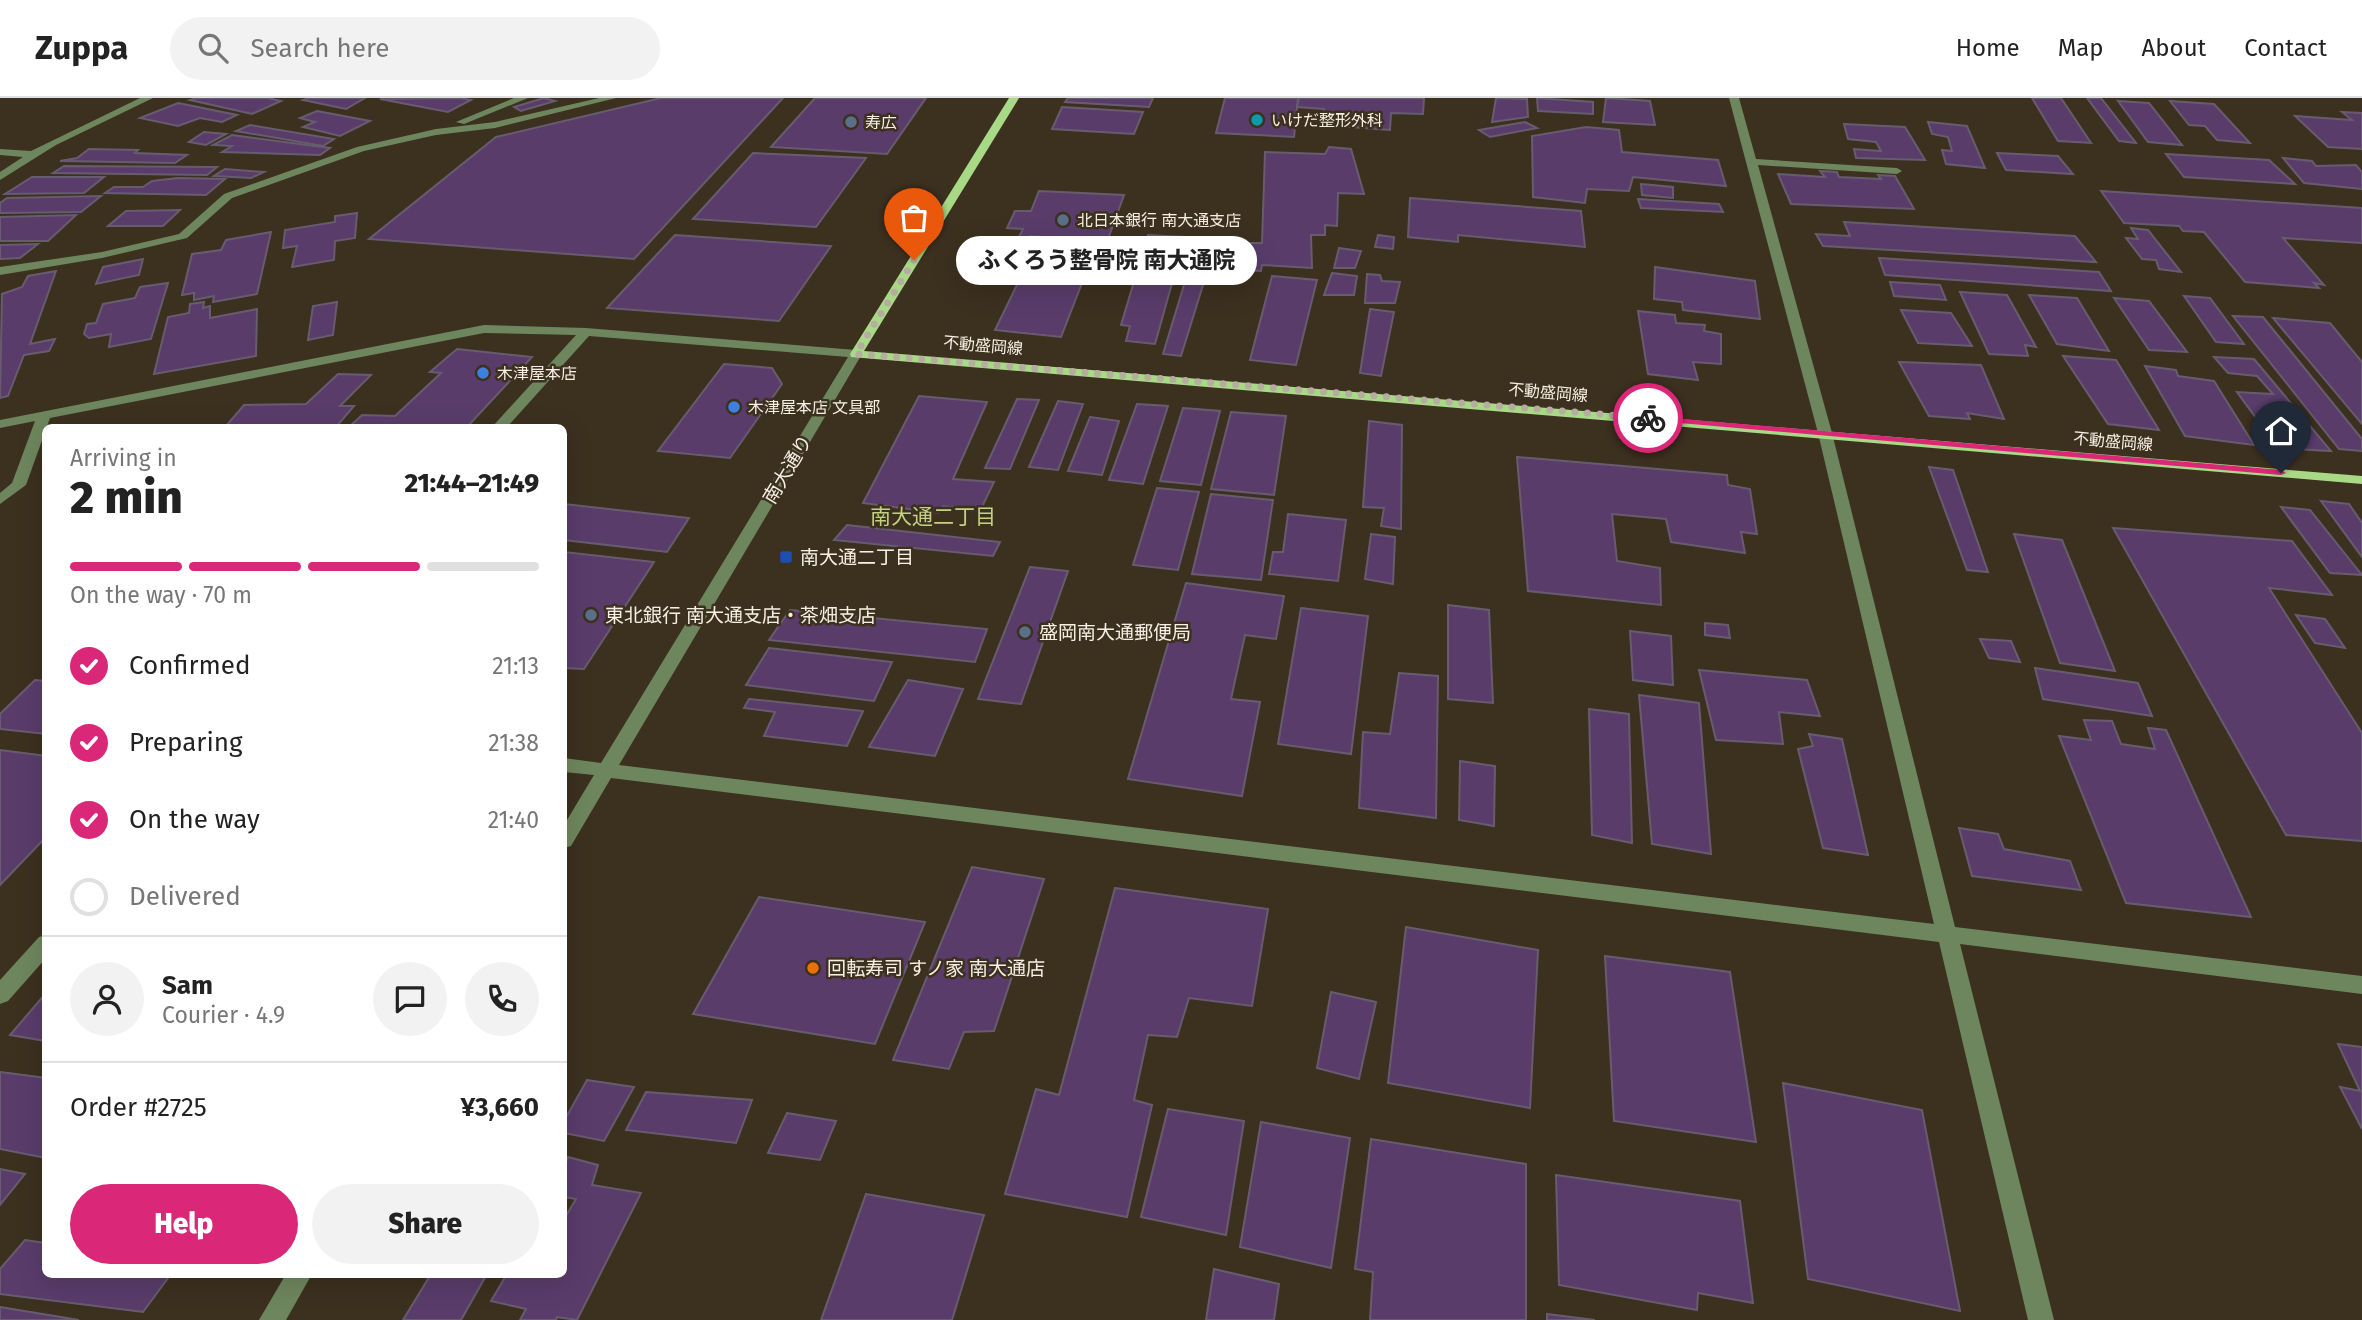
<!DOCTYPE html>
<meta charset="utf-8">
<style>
body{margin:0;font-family:"Fira Sans","Noto Sans JP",sans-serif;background:#f2f2f2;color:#222;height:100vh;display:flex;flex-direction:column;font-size:26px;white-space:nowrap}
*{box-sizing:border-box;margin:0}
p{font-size:23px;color:#767676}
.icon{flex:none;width:38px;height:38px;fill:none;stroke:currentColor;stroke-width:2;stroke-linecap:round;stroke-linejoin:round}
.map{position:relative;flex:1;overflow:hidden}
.details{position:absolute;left:42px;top:326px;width:525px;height:854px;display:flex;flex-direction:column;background:#fff;border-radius:10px;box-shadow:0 7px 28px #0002}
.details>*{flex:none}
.pin{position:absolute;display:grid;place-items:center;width:60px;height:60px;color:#fff;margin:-72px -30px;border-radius:50% 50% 50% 0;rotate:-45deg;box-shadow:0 0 7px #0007}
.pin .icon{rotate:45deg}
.courier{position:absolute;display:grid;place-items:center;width:70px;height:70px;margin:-35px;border:5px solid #db2777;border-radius:50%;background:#fff;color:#222;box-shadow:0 2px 9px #0007}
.bubble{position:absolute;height:49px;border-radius:24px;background:#fff;box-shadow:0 7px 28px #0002;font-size:23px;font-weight:800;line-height:49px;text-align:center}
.head em{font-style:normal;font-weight:800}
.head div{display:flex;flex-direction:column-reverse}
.head{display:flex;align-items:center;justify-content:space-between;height:119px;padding:0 28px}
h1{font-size:46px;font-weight:800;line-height:52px}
.bar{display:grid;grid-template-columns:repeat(4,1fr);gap:10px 7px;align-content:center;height:84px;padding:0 28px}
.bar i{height:9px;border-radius:5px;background:#e0e0e0}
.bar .on{background:#db2777}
.bar p{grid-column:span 4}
.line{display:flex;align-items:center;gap:18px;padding:0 28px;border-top:2px solid #e0e0e0}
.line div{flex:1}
.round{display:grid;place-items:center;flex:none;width:74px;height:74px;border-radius:37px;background:#f2f2f2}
ol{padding:0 28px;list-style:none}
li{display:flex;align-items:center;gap:21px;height:77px}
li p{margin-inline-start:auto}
li .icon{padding:7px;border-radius:50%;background:#db2777;color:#fff;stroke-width:4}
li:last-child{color:#767676}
li i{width:38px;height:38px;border:4px solid #e0e0e0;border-radius:50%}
.cta{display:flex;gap:14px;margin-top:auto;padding:14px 28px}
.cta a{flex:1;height:80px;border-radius:42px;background:#db2777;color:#fff;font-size:28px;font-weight:800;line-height:80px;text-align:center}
.cta a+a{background:#f2f2f2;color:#222}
header{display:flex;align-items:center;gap:42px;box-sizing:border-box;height:98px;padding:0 35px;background:#fff;border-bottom:2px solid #e0e0e0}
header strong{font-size:33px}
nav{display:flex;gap:38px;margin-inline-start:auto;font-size:24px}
.search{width:490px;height:63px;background:#f2f2f2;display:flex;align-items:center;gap:18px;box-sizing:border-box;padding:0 24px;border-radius:38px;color:#767676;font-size:26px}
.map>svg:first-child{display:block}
</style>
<header>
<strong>Zuppa</strong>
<div class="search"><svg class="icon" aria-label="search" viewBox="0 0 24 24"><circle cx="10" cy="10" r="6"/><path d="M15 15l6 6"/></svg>Search here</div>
<nav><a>Home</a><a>Map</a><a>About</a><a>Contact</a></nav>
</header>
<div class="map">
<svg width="2362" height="1222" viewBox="0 0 2362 1222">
<rect width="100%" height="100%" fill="#3c301f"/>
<!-- building -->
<g fill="#593c6a" stroke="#675c6f" stroke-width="2">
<path d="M196 0H268L281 3 252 16 190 2Z"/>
<path d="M309 0H365L346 11 303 2Z"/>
<path d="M460 0 471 2 448 14 380 1Z"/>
<path d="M544 0 555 3 521 13 514 9Z"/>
<path d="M661 0H783L634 161 369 141 496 39Z"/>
<path d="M815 0H926L887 56 771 49Z"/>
<path d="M1068 0H1153L1149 9 1065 4Z"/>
<path d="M1225 0H1298L1294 39 1216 35Z"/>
<path d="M1299 0H1424L1423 16 1391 15 1390 32 1322 27 1324 11 1297 9Z"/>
<path d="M1496 0 1527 1 1528 19 1492 24Z"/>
<path d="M1537 0 1593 4V16L1538 13Z"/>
<path d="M1606 0 1650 3 1655 27 1603 24Z"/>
<path d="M2032 0H2061L2091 45 2058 43Z"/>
<path d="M2087 0H2101L2136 45 2119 43Z"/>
<path d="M2118 3 2149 5 2182 47 2148 44Z"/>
<path d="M2170 3 2214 6 2250 45 2217 42 2205 28 2189 27Z"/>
<path d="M178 5 237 17 222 24 200 20 178 28 140 20Z"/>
<path d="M1062 9 1143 14 1134 36 1052 31Z"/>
<path d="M317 13 370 23 340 38 303 29 315 24 300 20Z"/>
<path d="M2342 14 2362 15V51L2328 49 2295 18 2352 22Z"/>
<path d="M1525 24 1537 30 1490 39 1479 32Z"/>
<path d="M1928 24 1967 28 1985 70 1946 66 1942 52 1952 53 1948 39 1932 36Z"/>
<path d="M1844 26 1905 29 1925 62 1856 60 1854 51 1881 53 1876 44 1848 41Z"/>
<path d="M250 27 334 41 323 48 236 33Z"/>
<path d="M1586 29 1619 32 1622 54 1718 62 1726 88 1633 79 1629 93 1587 91 1585 105 1533 99 1532 38Z"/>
<path d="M204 34 226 36 206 47 189 44Z"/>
<path d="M232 37 330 50 320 57 222 54 232 48 213 47Z"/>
<path d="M1329 49 1351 51 1364 96 1338 95 1337 128 1325 127V137H1311L1312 170 1262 167 1261 173 1224 171 1238 145H1262L1265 54 1325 56Z"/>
<path d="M89 51 138 52 135 55 187 57 175 65 60 63 77 60Z"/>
<path d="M753 55 866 60 816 129 693 121Z"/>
<path d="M1997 55 2058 58 2073 76 2006 72Z"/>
<path d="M2166 56 2269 62 2295 86 2184 79Z"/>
<path d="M2283 60 2312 63 2316 68 2356 67 2362 74V91L2304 85Z"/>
<path d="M64 68 217 69 207 77 53 75Z"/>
<path d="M225 71 264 74 251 80 214 78Z"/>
<path d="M1820 73 1837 74 1839 79 1881 81 1878 77 1895 78 1914 111 1791 106 1778 76 1825 79Z"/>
<path d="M32 79H104L84 95 5 96Z"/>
<path d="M178 80 225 81 206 97 105 95 114 89H143L152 83Z"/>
<path d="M1641 86 1673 89V100L1642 97Z"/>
<path d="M1039 93 1124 97 1107 144 1030 138 1028 141H1018L1023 131 1007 130 1015 113H1031Z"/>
<path d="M2101 93 2362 110V145L2283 140 2324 187 2314 185 2319 190 2245 184 2204 134 2183 133 2179 128 2124 125Z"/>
<path d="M101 98 81 114 0 115V105L7 100Z"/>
<path d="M1410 100 1581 113 1585 149 1458 137V144L1408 139Z"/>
<path d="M1638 101 1719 106 1723 114 1641 110Z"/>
<path d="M180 112 163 128H108L126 113Z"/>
<path d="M357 115 355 140 335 143 334 162 292 169 297 148 283 150 285 132 335 124V118Z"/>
<path d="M76 117 48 143H0V119Z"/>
<path d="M1844 124 2075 138 2096 164 1823 148 1816 136 1850 138Z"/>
<path d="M2131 130 2148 132 2181 174 2159 171 2156 162 2142 161 2126 140 2138 141Z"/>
<path d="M271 134 257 196 213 204 214 198 194 202V195L182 197 192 156 221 152 226 142Z"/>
<path d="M675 137 831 148 779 223 607 210Z"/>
<path d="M1148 137 1185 139 1155 246 1126 243 1130 228 1121 227Z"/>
<path d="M1378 137 1394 139 1393 151 1375 149Z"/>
<path d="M38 146 20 160 0 161V147Z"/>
<path d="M1339 150 1361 153 1355 170H1334Z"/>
<path d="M1194 154 1213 155 1181 258 1163 256Z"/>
<path d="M1031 158 1091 162 1061 239 995 232Z"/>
<path d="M1879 160 2099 174 2111 193 1885 177Z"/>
<path d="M143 161 139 177 96 186 103 169Z"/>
<path d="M1655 169 1755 183 1760 221 1683 212 1682 204 1654 201Z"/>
<path d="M56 173 30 246 55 241 49 253 24 257 8 298 0 300 2 196 22 189 28 178Z"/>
<path d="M1332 175 1357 178 1354 197H1324Z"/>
<path d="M1367 176 1380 177 1382 183 1400 184 1395 205H1365Z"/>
<path d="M1272 178 1317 182 1296 267 1250 262Z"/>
<path d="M1890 184 1940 187 1946 202 1894 198Z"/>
<path d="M168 185 151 241 109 249 111 236 89 240 84 236 87 226 96 225 103 206 135 200 140 189Z"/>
<path d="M1960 194 2007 197 2036 249 2025 247 2028 258 1989 256Z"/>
<path d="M2029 197 2077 200 2109 253 2057 246Z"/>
<path d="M2184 198 2210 200 2244 246 2216 244Z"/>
<path d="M2114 200 2149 203 2187 254 2149 252Z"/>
<path d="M204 204 203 210 210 208V220L257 211 256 258 154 276 168 219 189 215 190 206Z"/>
<path d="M337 204 333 237 308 242 313 208Z"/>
<path d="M1370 211 1394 214 1381 278 1360 275Z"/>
<path d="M1901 212 1951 215 1972 248 1918 245Z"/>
<path d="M1638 213 1675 217 1676 225 1705 227 1704 233 1721 236V266L1693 264 1698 282 1648 276Z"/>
<path d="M2233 218 2263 219 2362 341V353L2339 351Z"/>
<path d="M2273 220 2330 225 2362 264V326Z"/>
<path d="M457 251 532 259 467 329H349L362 317 395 318 441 275 430 274Z"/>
<path d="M2063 258 2116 262 2159 332 2108 326Z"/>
<path d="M2214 259 2254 261 2331 353 2278 350 2237 294 2273 296 2257 278 2228 275Z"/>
<path d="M1899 264 1981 267 2004 321 1967 315 1970 321 1929 318Z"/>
<path d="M724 266 772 270 782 286 730 360 658 353Z"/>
<path d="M2145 268 2176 272 2178 278 2214 283 2254 347 2185 338Z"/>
<path d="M338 276 371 277 340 308H354L336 329 226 328 244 307 306 306Z"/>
<path d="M919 298 987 304 953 381 994 384 980 413 943 408 939 415 863 405Z"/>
<path d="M1017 301 1039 302 1010 371 985 370Z"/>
<path d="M1058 303 1083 306 1058 372 1029 369Z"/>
<path d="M1137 306 1168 308 1143 386 1109 382Z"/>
<path d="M1183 310 1220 313 1201 387 1160 383Z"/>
<path d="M1231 314 1286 318 1274 397 1211 391Z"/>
<path d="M1090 319 1119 323 1102 377 1068 373Z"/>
<path d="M1369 323 1402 327 1401 431 1381 428 1384 410 1363 409Z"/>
<path d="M1517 359 1727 377 1728 387 1750 391 1757 436 1741 434 1745 455 1671 444 1666 421 1612 416 1617 463 1660 470 1661 507 1528 493Z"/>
<path d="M1929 369 1953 372 1988 474 1967 472Z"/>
<path d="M1157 390 1199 394 1178 472 1133 467Z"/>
<path d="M1211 396 1273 402 1261 482 1192 476Z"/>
<path d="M2321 403 2349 406 2362 425V459Z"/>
<path d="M564 406 689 420 667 454 564 442Z"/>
<path d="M2281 409 2310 412 2362 477 2330 475Z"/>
<path d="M1288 416 1346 422 1338 483 1269 476 1273 454H1283Z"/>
<path d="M847 427 1000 444 993 458 834 442Z"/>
<path d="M2113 430 2292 443 2332 497 2269 490 2362 635V743L2286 737Z"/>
<path d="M1371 436 1395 439 1393 486 1365 481Z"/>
<path d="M2014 436 2062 442 2115 573 2060 565Z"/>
<path d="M564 454 654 464 584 571 564 570Z"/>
<path d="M1030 469 1068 473 1021 606 978 601Z"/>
<path d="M1186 485 1284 498 1276 541 1245 537 1231 601 1260 604 1242 698 1128 681Z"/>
<path d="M1448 507 1489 512 1493 605 1448 601Z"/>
<path d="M1301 510 1368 518 1351 656 1278 646Z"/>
<path d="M790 512 987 531 975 564 769 542Z"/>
<path d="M2296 517 2325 521 2345 550 2315 545Z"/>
<path d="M1705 525 1728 527 1730 540 1705 537Z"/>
<path d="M1630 533 1671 538 1673 587 1633 582Z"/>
<path d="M1980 541 2011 543 2020 564 1989 560Z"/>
<path d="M769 550 892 564 874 603 746 587Z"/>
<path d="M2035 570 2138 585 2152 618 2043 601Z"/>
<path d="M1699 572 1807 582 1820 618 1779 614 1783 646 1716 642Z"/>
<path d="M1399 575 1438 578 1436 720 1359 710 1363 634 1390 636Z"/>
<path d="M35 582 46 583V636L0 631V616Z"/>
<path d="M908 582 963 591 935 658 869 649Z"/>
<path d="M1639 597 1699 605 1711 756 1652 746Z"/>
<path d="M749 601 863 613 847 648 764 638 775 614 744 610Z"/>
<path d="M1589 611 1629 616 1632 745 1592 737Z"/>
<path d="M2084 622 2112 623 2121 646 2155 651 2148 630 2166 632 2251 819 2126 805 2059 638 2091 642Z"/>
<path d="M1809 636 1842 641 1868 757 1823 750 1798 651 1813 648Z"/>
<path d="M0 652 46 658V739L0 787Z"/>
<path d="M1460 663 1495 668 1494 728 1459 722Z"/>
<path d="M1959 730 1998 736 2004 751 2070 763 2081 792 1972 778Z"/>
<path d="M972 769 1044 781 994 933 964 934 949 971 893 962Z"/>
<path d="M1115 790 1268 811 1252 908 1189 900 1177 939 1148 937 1134 1002 1152 1007 1127 1119 1005 1096 1036 991 1059 997Z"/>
<path d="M759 799 925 824 875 946 693 916Z"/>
<path d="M1406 829 1538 852 1530 1010 1388 985Z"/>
<path d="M1605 858 1730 874 1756 1044 1614 1023Z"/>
<path d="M1331 894 1376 904 1359 981 1317 970Z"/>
<path d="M46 895V943L10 937Z"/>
<path d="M2338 946 2362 949V1031L2340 989 2360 993Z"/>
<path d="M0 974 46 980V1060L0 1051Z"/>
<path d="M587 982 634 989 604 1043 564 1035V1023Z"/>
<path d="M1783 985 1922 1012 1960 1213 1808 1181Z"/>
<path d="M646 994 752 1002 736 1045 626 1032Z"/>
<path d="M1168 1011 1244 1023 1226 1137 1141 1119Z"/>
<path d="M787 1015 836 1023 820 1062 768 1055Z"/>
<path d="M1261 1024 1350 1040 1331 1170 1240 1149Z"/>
<path d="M1371 1041 1526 1066V1222H1370L1373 1174 1355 1171Z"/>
<path d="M568 1059 598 1067 592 1087 641 1095 577 1222 557 1219 556 1222H520L526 1211 491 1203 507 1176H564V1121L576 1101 564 1099V1068Z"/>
<path d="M0 1071 25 1076 0 1107Z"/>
<path d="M1556 1077 1740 1103 1753 1205 1698 1195 1697 1212 1559 1187Z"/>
<path d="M866 1096 984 1117 952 1222H821Z"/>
<path d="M25 1142 46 1145V1176H171L143 1214 0 1196V1171Z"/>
<path d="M1214 1171 1279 1186 1274 1222H1206Z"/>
<path d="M431 1176H487L461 1222H403Z"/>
<path d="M0 1209 79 1222H0Z"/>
<path d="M1547 1216 1595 1222H1547Z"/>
</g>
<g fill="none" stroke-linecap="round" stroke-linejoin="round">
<!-- minor -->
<g fill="#6e865e" fill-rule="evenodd">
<path d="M140 0H153L56 47 0 82V74L23 59 0 57V51L31 53Z"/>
<path d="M514 0H528L464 26 456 24Z"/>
<path d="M599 0H616L495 30 436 37 364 53 232 100 187 140 102 160 0 177V169L102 154 179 136 224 96 357 49 436 31 495 24Z"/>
<path d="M1729 0H1739L1756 61 1897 70 1902 73 1897 76 1758 67 1832 335 1955 829 2362 878V896L1960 846 2054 1222H2028L1939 844 611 680 571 748 564 750V727L594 677 564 674V660L601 665 848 259 589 238 507 329H492L576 237 484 235 50 320 26 387 0 406V395L12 385 35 323 0 330V322L484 227 586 230 856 252 862 256 619 667 1934 826 1818 335Z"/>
<path d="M46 837V860L8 903 0 906V882L39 839Z"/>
<path d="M286 1176H312L286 1222H259Z"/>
</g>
<!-- major -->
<path fill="#a7d987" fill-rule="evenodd" d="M1009 0H1019L864 253 2362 378V386L851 259 850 256Z"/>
</g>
<!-- route -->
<path fill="#db2777" d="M1648 318 2281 372 2286 375 2281 377 1645 322Z"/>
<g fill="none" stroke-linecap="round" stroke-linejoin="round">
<!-- done -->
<path stroke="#b6ac9f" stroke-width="7" stroke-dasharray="0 12.6" d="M914 162 856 256 1648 320"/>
</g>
<!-- markers -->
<circle fill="#0f9aa8" stroke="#3c301f" stroke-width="2.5" cx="1257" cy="22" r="7"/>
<g fill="#5c6f8a" stroke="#3c301f" stroke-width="2.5">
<circle cx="851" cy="24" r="7"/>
<circle cx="1063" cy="122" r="7"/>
<circle cx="591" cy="517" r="7"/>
<circle cx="1025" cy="534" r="7"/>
</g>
<g fill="#3f7fe0" stroke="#3c301f" stroke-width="2.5">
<circle cx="483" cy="275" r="7"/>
<circle cx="734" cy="309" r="7"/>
</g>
<rect fill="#1a4fb4" stroke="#3c301f" stroke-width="2.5" x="779" y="452" width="14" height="14" rx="3.5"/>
<circle fill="#e8710a" stroke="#3c301f" stroke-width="2.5" cx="813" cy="870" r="7"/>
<g text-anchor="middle" stroke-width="5" stroke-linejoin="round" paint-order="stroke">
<!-- far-poi labels -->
<g font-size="16" fill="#f7efe4" stroke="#3c301f" text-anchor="start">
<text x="1271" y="28">いけだ整形外科</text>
<text x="865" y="30">寿広</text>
<text x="1077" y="128">北日本銀行 南大通支店</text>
<text x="497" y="281">木津屋本店</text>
<text x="748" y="315">木津屋本店 文具部</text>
</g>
<!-- far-street labels -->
<g font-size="16" fill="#f7efe4" stroke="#3c301f">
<text transform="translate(983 247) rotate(5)" y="6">不動盛岡線</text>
<text transform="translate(1548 294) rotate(5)" y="6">不動盛岡線</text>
<text transform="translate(2113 343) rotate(5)" y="6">不動盛岡線</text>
</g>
<!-- street labels -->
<g font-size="19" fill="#f7efe4" stroke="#3c301f">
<text transform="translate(787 371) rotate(-59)" y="7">南大通り</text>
</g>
<!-- poi labels -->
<g font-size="19" fill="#f7efe4" stroke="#3c301f" text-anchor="start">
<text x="800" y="466">南大通二丁目</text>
<text x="605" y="524">東北銀行 南大通支店・茶畑支店</text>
<text x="1039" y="541">盛岡南大通郵便局</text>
<text x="827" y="877">回転寿司 すノ家 南大通店</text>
</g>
<!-- neighbourhood labels -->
<g font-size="21" fill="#c4d083" stroke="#3c301f">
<text x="933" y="426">南大通二丁目</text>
</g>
</g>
</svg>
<div class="pin" style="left:914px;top:162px;background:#ea580c"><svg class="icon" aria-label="bag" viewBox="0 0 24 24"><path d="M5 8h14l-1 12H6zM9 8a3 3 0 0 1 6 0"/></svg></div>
<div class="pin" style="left:2281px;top:375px;background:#1f2937"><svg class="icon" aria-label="home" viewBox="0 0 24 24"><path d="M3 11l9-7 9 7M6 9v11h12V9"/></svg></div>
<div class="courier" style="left:1648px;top:320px"><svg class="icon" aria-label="bike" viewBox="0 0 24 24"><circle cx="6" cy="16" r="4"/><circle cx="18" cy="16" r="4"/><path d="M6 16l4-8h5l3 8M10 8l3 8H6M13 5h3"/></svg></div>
<div class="bubble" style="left:956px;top:138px;width:301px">ふくろう整骨院 南大通院</div>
<section class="details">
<div class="head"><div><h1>2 min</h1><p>Arriving in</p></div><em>21:44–21:49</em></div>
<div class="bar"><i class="on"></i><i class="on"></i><i class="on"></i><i></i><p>On the way · 70 m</p></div>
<ol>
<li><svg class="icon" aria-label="check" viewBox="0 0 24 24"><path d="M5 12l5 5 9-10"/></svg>Confirmed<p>21:13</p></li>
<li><svg class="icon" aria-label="check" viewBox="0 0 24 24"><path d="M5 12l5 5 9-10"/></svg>Preparing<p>21:38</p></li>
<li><svg class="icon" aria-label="check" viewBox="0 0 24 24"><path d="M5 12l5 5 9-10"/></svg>On the way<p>21:40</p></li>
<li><i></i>Delivered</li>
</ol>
<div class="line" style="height:126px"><a class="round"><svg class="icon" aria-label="person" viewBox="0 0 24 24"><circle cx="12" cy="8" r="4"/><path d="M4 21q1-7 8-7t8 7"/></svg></a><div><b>Sam</b><p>Courier · 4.9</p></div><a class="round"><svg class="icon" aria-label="chat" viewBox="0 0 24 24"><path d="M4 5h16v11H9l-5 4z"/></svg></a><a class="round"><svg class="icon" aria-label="phone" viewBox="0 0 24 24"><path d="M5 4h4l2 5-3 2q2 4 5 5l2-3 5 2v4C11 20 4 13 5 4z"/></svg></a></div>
<div class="line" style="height:91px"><div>Order #2725</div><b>¥3,660</b></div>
<div class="cta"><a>Help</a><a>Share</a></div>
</section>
</div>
